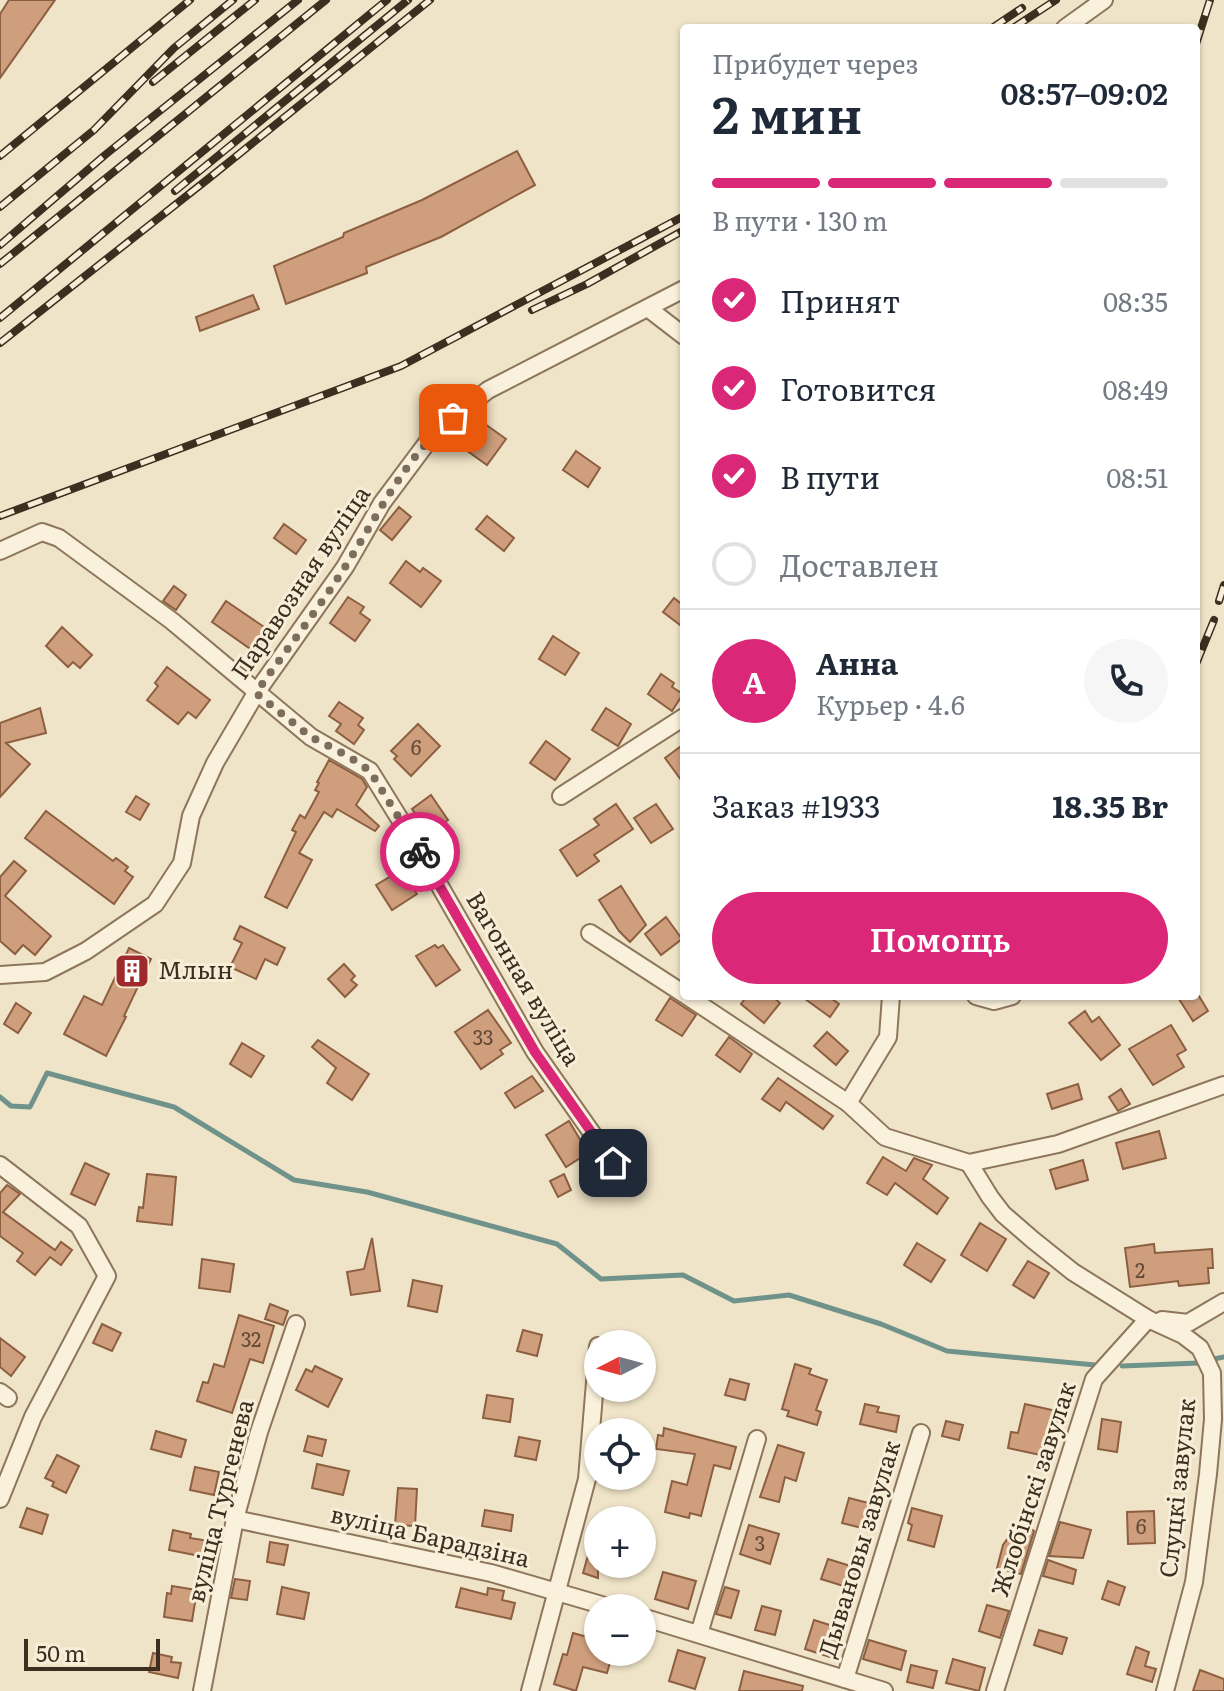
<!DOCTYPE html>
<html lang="ru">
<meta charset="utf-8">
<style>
body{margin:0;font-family:Literata,serif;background:#f6f6f7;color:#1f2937;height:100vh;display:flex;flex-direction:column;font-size:30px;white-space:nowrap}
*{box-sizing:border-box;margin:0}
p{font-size:26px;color:#747a83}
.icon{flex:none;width:44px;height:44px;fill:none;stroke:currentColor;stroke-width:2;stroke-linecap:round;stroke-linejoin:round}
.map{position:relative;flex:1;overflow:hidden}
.sheet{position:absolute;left:680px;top:24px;width:520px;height:976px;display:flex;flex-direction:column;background:#fff;border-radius:8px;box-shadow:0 2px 6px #0004}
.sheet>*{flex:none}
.needle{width:52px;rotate:264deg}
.fabs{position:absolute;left:584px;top:1330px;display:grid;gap:16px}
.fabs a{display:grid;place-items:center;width:72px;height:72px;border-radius:50%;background:#fff;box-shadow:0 2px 6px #0004;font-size:40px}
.scale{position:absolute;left:24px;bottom:20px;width:136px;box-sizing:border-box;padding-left:8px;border:4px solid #3d2e20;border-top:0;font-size:22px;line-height:28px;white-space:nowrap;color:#3d2e20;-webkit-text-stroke:6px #f7eed8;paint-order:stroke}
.pin{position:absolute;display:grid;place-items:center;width:68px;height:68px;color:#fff;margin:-34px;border-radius:16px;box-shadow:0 4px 12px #0006}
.courier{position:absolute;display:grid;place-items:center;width:80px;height:80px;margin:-40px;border:6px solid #db2777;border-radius:50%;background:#fff;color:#222;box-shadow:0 2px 10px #0007}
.overview em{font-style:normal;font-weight:600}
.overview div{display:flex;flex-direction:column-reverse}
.overview{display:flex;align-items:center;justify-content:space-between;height:136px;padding:0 32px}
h1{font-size:52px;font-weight:600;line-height:60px}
.bar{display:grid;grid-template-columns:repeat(4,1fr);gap:12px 8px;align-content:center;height:96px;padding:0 32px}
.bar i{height:10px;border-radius:6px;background:#e0e1e3}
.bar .active{background:#db2777}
.bar p{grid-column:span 4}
.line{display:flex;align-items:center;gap:20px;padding:0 32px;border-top:2px solid #e0e1e3}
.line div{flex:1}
.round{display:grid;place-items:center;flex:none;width:84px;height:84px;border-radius:42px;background:#f6f6f7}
ol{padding:0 32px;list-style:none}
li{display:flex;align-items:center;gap:24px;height:88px}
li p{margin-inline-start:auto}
li .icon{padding:8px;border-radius:50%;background:#db2777;color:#fff;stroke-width:4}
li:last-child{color:#747a83}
li i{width:44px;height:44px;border:4px solid #e0e1e3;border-radius:50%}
.cta{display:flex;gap:16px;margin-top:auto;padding:16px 32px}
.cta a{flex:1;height:92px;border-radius:48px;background:#db2777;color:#fff;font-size:32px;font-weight:600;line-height:92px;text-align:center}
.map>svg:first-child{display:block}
</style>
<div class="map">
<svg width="1224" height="1691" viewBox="0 0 1224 1691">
<rect width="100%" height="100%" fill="#f0e4c8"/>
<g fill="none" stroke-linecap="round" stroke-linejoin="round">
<!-- stream -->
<g stroke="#6f938a" stroke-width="5">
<path d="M0 1097 11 1106 30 1107 47 1073 174 1107 294 1180 367 1192 557 1244 601 1279 683 1275 734 1301 789 1295 881 1324 947 1351 1095 1365"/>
<path d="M1214 1359 1224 1357"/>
<path d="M1122 1366 1199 1363"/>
</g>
</g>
<!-- building -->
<g fill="#cf9f7d" stroke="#8d5f41" stroke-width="2">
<path d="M9 0H55L0 78V14Z"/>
<path d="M517 151 535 185 441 237 366 267 367 273 286 304 274 266 343 237 344 233 422 200Z"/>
<path d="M253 295 259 309 200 331 196 317Z"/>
<path d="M485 424 506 439 487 465 466 450Z"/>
<path d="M576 451 600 468 588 487 563 470Z"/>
<path d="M399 507 411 517 392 540 380 530Z"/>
<path d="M487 516 514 538 504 551 476 529Z"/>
<path d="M284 524 306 540 296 554 274 538Z"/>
<path d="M406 561 420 572 423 568 441 581 421 607 390 583Z"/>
<path d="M174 586 186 595 176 610 163 601Z"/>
<path d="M348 597 364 607 360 613 370 620 355 641 330 623Z"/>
<path d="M674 598 684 606V628L663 612Z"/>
<path d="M226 601 270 631 256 653 212 622Z"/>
<path d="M62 627 92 655 80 668 73 662 68 667 46 646Z"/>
<path d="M553 636 579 653 565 675 539 659Z"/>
<path d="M167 667 210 700 196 718 188 712 178 724 147 700 158 686 155 683Z"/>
<path d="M661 674 674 683 672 687 683 694 672 711 648 694Z"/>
<path d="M339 702 363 718 358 725 364 730 354 744 336 731 341 724 329 716Z"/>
<path d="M40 708 46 733 6 743 30 764 0 797V723Z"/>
<path d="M606 708 631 724 618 746 592 730Z"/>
<path d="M418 724 440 746 411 776 394 759 397 756 391 751Z"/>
<path d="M546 741 570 759 555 780 530 763Z"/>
<path d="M684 744V784L665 758Z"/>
<path d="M329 760 362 779 367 787 356 805 379 826 375 831 337 809 332 817 324 812 299 853 312 860 287 908 265 897 296 832 292 830 300 815 305 818 319 792 315 790 319 783 317 782Z"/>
<path d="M431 795 448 820 429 833 412 809Z"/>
<path d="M136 796 149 804 140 820 126 812Z"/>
<path d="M616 804 633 829 594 855 599 861 577 876 560 850 599 825 594 819Z"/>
<path d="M656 804 673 829 651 843 634 818Z"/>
<path d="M46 811 113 861 116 858 128 867 125 871 133 877 114 904 25 838Z"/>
<path d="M14 861 26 871 5 896 51 936 35 955 23 945 15 954 0 941V877Z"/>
<path d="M401 870 417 894 392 910 376 885Z"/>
<path d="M621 886 646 925 630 942 619 931 599 900Z"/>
<path d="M666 917 682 939 661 955 645 934Z"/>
<path d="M240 926 285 948 277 965 265 959 256 979 230 967 242 943 234 939Z"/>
<path d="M435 945 438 948 443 945 460 970 436 986 416 956Z"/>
<path d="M129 948 151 959 124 1016 126 1017 106 1056 64 1034 84 996 102 1005Z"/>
<path d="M344 964 355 976 351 980 357 985 345 997 328 979Z"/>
<path d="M747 996H772L780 1003 764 1023 741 1004Z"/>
<path d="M801 996H828L839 1004 830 1017Z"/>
<path d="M1177 996H1199L1208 1011 1193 1021Z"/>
<path d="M670 998 696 1015 682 1036 656 1020Z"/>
<path d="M16 1003 31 1013 18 1033 4 1024Z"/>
<path d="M488 1010 511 1043 500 1050 503 1054 481 1069 455 1032Z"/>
<path d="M1085 1011 1092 1022 1099 1017 1120 1045 1101 1060 1069 1023Z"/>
<path d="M1171 1025 1186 1050 1177 1055 1184 1067 1153 1085 1129 1049Z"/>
<path d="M827 1032 848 1051 836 1065 814 1046Z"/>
<path d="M729 1037 752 1054 740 1072 716 1055Z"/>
<path d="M318 1040 369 1074 352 1100 327 1083 336 1068 312 1047Z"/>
<path d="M242 1043 264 1056 251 1077 230 1064Z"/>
<path d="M532 1076 543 1091 515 1108 505 1093Z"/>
<path d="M778 1078 833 1116 823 1129 786 1102 780 1111 762 1099Z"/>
<path d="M1078 1084 1082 1099 1052 1109 1047 1094Z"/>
<path d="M1121 1089 1130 1104 1118 1111 1109 1097Z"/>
<path d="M569 1121 588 1153 566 1167 546 1135Z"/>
<path d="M1159 1131 1166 1158 1123 1169 1116 1143Z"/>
<path d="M883 1157 906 1171 914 1158 932 1165 923 1179 948 1198 937 1214 895 1183 887 1195 867 1183Z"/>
<path d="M1083 1160 1088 1180 1056 1189 1050 1170Z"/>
<path d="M85 1163 109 1174 95 1205 71 1194Z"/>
<path d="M147 1174 176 1177 172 1225 137 1221 139 1207 143 1208Z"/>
<path d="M564 1174 571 1190 558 1197 550 1181Z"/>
<path d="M7 1185 20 1194 3 1212 55 1250 61 1242 72 1250 61 1265 50 1257 35 1275 17 1261 23 1253 0 1236V1193Z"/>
<path d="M980 1223 1006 1239 987 1271 961 1255Z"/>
<path d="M372 1238 380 1291 351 1295 347 1272 364 1269Z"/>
<path d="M917 1243 945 1260 931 1282 904 1265Z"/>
<path d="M1154 1244 1155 1253 1212 1249 1213 1268H1208L1209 1283 1179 1286 1178 1281 1130 1287 1125 1248Z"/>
<path d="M202 1259 234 1264 230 1292 199 1288Z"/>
<path d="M1028 1261 1049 1273 1034 1298 1013 1285Z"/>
<path d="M413 1280 442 1286 437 1312 408 1306Z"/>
<path d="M270 1304 288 1311 283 1325 265 1319Z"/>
<path d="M239 1315 274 1326 263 1363 250 1359 232 1413 197 1401 203 1382 208 1383 214 1364 224 1367Z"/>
<path d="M102 1324 121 1333 112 1351 93 1343Z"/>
<path d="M523 1330 542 1335 537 1356 517 1351Z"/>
<path d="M0 1338 25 1357 11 1376 0 1367Z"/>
<path d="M795 1364 811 1369 809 1374 827 1380 816 1410 821 1412 817 1425 787 1416 789 1411 782 1409Z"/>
<path d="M315 1366 342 1379 328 1407 296 1390 306 1369 312 1372Z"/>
<path d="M730 1379 749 1384 745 1400 725 1395Z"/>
<path d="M487 1395 513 1399 510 1422 483 1418Z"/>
<path d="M865 1404 879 1407 877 1412 899 1416 896 1432 860 1424Z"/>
<path d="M1025 1404 1061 1412 1055 1437 1049 1436 1045 1456 1008 1448 1011 1432 1018 1433Z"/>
<path d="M1102 1419 1121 1422 1117 1452 1098 1449Z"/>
<path d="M946 1421 963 1425 959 1440 942 1436Z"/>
<path d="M664 1428 736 1447 730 1469 714 1465 701 1516 690 1513 689 1518 665 1512 672 1481 687 1485 695 1454 656 1449 658 1435 663 1436Z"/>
<path d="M156 1431 186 1440 181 1457 151 1449Z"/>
<path d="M308 1436 326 1440 322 1456 304 1451Z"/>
<path d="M519 1437 540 1441 536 1460 515 1456Z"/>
<path d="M778 1445 804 1453 796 1481 785 1477 779 1502 760 1497Z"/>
<path d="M57 1455 79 1466 66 1493 52 1486 54 1482 45 1478Z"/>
<path d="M317 1464 349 1471 343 1495 312 1488Z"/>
<path d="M195 1467 219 1472 214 1495 190 1490Z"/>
<path d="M398 1488 417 1489 415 1526 395 1525Z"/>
<path d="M849 1498 880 1506 874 1531 842 1523Z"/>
<path d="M27 1508 48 1515 42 1534 20 1527Z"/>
<path d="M912 1508 942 1516 934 1547 908 1540 912 1525 908 1523Z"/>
<path d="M485 1510 513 1515 511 1531 482 1526Z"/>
<path d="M1154 1511 1155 1543 1128 1544 1127 1512Z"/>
<path d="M1021 1520 1034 1531 1021 1574 997 1568 1003 1545Z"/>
<path d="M1060 1522 1091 1530 1083 1558 1049 1556Z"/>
<path d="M749 1525 779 1534 770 1564 740 1554Z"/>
<path d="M173 1530 191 1534 190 1538 209 1541 205 1557 169 1550Z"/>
<path d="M594 1534H598V1578L583 1573Z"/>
<path d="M270 1542 288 1545 284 1565 267 1562Z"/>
<path d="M828 1559 857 1568 850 1588 821 1579Z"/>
<path d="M1048 1560 1076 1570 1073 1584 1043 1576Z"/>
<path d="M663 1572 696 1581 688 1609 655 1599Z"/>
<path d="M235 1579 250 1581 247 1600 231 1598Z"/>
<path d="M1108 1581 1125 1587 1119 1605 1102 1599Z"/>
<path d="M172 1586 197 1590 192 1621 164 1617 167 1593 171 1594Z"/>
<path d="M282 1587 309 1593 304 1619 277 1614Z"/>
<path d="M725 1587 739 1591 731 1618 716 1614Z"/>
<path d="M461 1588 487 1595 488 1588 504 1591 502 1600 515 1603 511 1619 456 1607Z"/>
<path d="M987 1605 1009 1611 1000 1638 979 1631Z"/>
<path d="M762 1606 781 1611 775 1635 755 1630Z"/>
<path d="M814 1620 839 1628 830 1657 805 1649Z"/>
<path d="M1039 1630 1067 1638 1062 1654 1034 1645Z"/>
<path d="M573 1633 598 1640V1652H613L607 1673 583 1667 576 1691 554 1684 563 1654 567 1655Z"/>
<path d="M869 1640 906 1651 901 1670 863 1659Z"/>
<path d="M1136 1647 1149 1652 1145 1666 1156 1669 1152 1682 1127 1674Z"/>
<path d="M678 1650 705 1658 695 1689 669 1681Z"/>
<path d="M153 1653 172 1657 171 1662 181 1663 178 1678 149 1672Z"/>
<path d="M953 1659 985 1668 979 1691 946 1683Z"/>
<path d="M911 1665 937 1671 933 1688 907 1682Z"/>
<path d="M1200 1670 1224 1679V1691H1193Z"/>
<path d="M744 1671 803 1686 802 1691H739Z"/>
</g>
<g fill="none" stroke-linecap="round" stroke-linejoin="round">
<defs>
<g id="minor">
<path d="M1065 28 1104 0"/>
<path d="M649 309 684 336"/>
<path d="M0 551 42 532 59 538 172 621 311 737 370 771 422 855 535 1052 613 1163"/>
<path d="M561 796 684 717"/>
<path d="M590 933 684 994"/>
<path d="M0 975 45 972 86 951 155 904 182 863 191 816 215 763 256 693 345 567 382 503 435 432 488 390 684 289"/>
<path d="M687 996 848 1103 885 1137 969 1163 1058 1144 1224 1085"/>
<path d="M976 996 994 1001 1012 996"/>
<path d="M848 1103 888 1037 891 996"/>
<path d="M969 1163 990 1197 1003 1214 1033 1240 1073 1272 1148 1319 1183 1335 1200 1348 1212 1373 1213 1419 1208 1474 1194 1582 1165 1691"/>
<path d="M0 1165 79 1226 107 1276 33 1417 0 1499"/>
<path d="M1162 1320 1188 1323 1224 1302"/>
<path d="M0 1392 8 1398"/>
<path d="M235 1519 491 1573 612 1608"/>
<path d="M642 1617 884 1691"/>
<path d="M699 1634 757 1439"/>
<path d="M845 1679 921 1433"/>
<path d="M202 1691 235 1519 259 1432 296 1324"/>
<path d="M530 1691 587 1479 598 1346"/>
<path d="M995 1691 1094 1379 1148 1319"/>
</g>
</defs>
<!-- minor casing -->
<use href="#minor" stroke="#8d765c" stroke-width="20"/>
<!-- minor -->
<use href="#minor" stroke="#faf1dc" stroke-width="16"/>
<defs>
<g id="rail">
<path d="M992 28 1022 8"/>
<path d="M1013 28 1056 0"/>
<path d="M1196 44 1210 0"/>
<path d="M153 82 255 0"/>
<path d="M0 156 190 0"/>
<path d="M175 191 408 0"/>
<path d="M0 207 94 130 174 48 233 0"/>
<path d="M0 245 105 155 298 0"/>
<path d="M0 264 326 0"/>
<path d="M532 310 587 284 684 230"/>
<path d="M0 318 387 0"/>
<path d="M0 343 208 179 430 0"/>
<path d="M0 516 401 366 684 216"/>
<path d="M1219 601 1224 585"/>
<path d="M1196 664 1214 620"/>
</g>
</defs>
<!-- rail casing -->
<use href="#rail" stroke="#3d2e20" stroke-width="8"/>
<!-- rail -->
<use href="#rail" stroke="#f7eed8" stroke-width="5" stroke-dasharray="15" stroke-linecap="butt"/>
</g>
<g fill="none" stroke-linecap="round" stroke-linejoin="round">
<!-- done -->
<path stroke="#7c6e5b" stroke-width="8" stroke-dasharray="0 14.4" d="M420 852 370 771 348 756 311 737 256 693C285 651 318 610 345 567 378 516 405 456 453 418"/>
<!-- route -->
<path stroke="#db2777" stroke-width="10" d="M420 852 535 1052 613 1163"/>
</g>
<!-- icons -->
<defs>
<symbol id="building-square" viewBox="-11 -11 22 22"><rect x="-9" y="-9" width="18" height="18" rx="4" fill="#9e2a2b" stroke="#f7eed8"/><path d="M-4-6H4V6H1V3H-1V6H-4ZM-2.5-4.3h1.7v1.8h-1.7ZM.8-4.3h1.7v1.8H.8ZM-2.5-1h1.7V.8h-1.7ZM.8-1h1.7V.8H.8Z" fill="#fff"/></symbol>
</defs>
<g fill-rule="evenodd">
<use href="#building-square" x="112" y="951" width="40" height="40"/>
</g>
<g text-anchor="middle" stroke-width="6" stroke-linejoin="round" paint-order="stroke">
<!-- number labels -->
<g font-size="20" fill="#624a37">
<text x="416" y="755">6</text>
<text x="483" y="1045">33</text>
<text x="1140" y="1278">2</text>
<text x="251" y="1347">32</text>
<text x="1141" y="1534">6</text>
<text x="760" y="1551">3</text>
</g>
<!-- street labels -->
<g font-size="24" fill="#3d2e20" stroke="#f7eed8">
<text transform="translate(301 583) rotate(-56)" y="8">Паравозная вуліца</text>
<text transform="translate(523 979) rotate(59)" y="8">Вагонная вуліца</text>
<text transform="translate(1178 1488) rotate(-84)" y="8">Слуцкі завулак</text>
<text transform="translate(1034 1489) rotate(-72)" y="8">Жлобінскі завулак</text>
<text transform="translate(221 1501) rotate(-76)" y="8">вуліца Тургенева</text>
<text transform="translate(430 1537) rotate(13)" y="8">вуліца Барадзіна</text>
<text transform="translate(860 1549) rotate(-73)" y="8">Дывановы завулак</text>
</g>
<!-- poi labels -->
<g font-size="24" fill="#3d2e20" stroke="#f7eed8" text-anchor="start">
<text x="158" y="979">Млын</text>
</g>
</g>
</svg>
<div class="fabs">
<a><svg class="needle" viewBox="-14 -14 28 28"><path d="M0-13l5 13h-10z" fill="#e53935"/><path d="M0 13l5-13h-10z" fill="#747a83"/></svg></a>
<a><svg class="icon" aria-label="locate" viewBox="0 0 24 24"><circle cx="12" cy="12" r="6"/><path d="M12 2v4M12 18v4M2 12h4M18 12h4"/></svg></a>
<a>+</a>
<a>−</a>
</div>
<div class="scale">50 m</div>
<div class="pin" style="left:453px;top:418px;background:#ea580c"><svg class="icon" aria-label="bag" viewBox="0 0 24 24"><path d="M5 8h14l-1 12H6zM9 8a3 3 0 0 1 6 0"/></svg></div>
<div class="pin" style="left:613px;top:1163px;background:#1f2937"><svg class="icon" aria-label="home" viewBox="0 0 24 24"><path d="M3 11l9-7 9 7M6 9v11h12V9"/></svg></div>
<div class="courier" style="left:420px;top:852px"><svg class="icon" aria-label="bike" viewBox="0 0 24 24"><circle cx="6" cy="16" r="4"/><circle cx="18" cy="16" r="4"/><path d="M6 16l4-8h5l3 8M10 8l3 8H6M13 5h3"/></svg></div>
<section class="sheet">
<div class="overview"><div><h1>2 мин</h1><p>Прибудет через</p></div><em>08:57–09:02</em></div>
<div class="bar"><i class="active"></i><i class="active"></i><i class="active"></i><i></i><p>В пути · 130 m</p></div>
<ol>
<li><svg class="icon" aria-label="check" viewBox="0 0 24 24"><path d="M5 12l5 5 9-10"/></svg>Принят<p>08:35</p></li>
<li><svg class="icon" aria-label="check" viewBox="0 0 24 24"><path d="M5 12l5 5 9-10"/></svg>Готовится<p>08:49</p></li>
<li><svg class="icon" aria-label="check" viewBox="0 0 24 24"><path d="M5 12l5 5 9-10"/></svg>В пути<p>08:51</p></li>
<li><i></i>Доставлен</li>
</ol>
<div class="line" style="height:144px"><b class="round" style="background:#db2777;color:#fff">А</b><div><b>Анна</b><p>Курьер · 4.6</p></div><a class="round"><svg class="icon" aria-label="phone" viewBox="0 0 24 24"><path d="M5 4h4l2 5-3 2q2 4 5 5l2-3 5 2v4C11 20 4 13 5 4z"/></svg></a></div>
<div class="line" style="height:104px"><div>Заказ #1933</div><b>18.35 Br</b></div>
<div class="cta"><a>Помощь</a></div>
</section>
</div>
